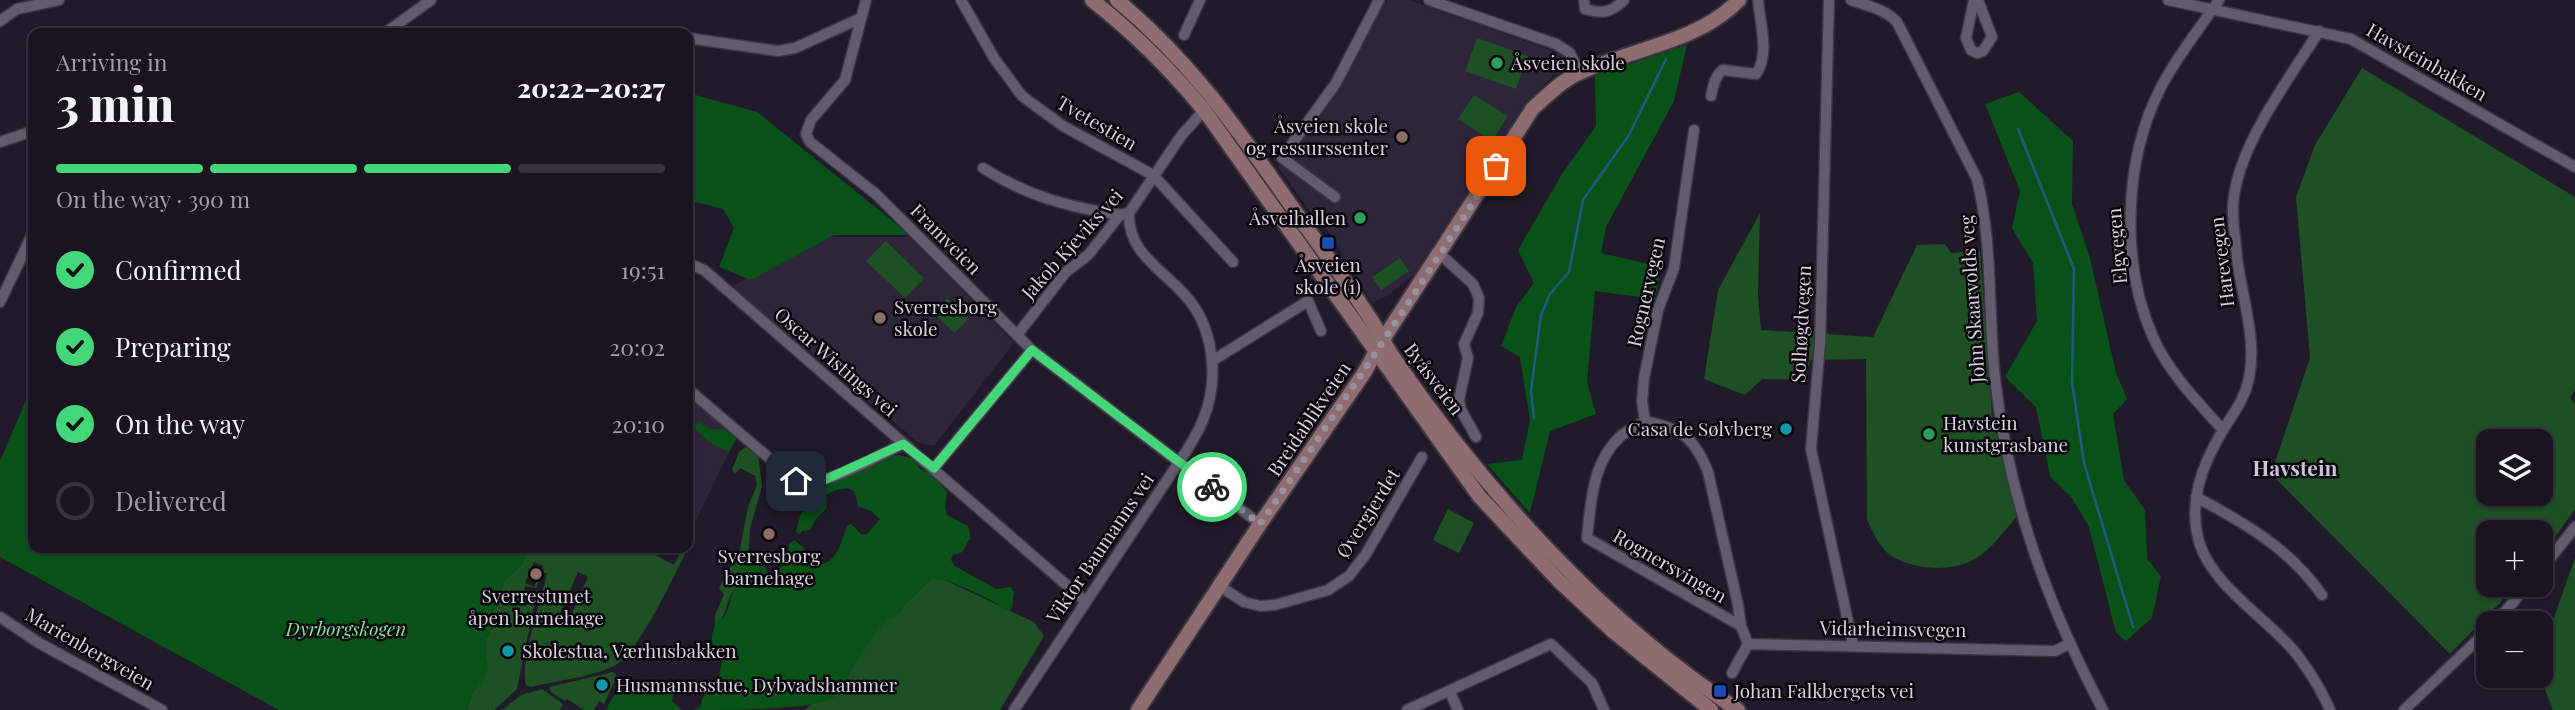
<!DOCTYPE html>
<meta charset="utf-8">
<style>
body{margin:0;font-family:"Playfair Display",serif;background:#26212d;color:#f1f3f6;height:100vh;display:flex;flex-direction:column;font-size:26px;white-space:nowrap}
*{box-sizing:border-box;margin:0}
p{font-size:23px;color:#9f9ea5}
.icon{flex:none;width:38px;height:38px;fill:none;stroke:currentColor;stroke-width:2;stroke-linecap:round;stroke-linejoin:round}
.map{position:relative;flex:1;overflow:hidden}
.side{position:absolute;left:28px;top:28px;width:665px;height:525px;display:flex;flex-direction:column;background:#191420;border-radius:14px;box-shadow:0 2px 5px #0004,0 0 0 2px #37333e}
.side>*{flex:none}
.controls{position:absolute;left:2476px;top:429px;display:grid;gap:14px}
.controls a{display:grid;place-items:center;width:77px;height:77px;border-radius:14px;background:#191420;box-shadow:0 2px 5px #0004,0 0 0 2px #37333e;font-size:35px}
.pin{position:absolute;display:grid;place-items:center;width:60px;height:60px;color:#fff;margin:-30px;border-radius:14px;box-shadow:0 4px 10px #0006}
.courier{position:absolute;display:grid;place-items:center;width:70px;height:70px;margin:-35px;border:5px solid #44d77a;border-radius:50%;background:#fff;color:#222;box-shadow:0 2px 9px #0007}
.summary em{font-style:normal;font-weight:800}
.summary div{display:flex;flex-direction:column-reverse}
.summary{display:flex;align-items:center;justify-content:space-between;height:119px;padding:0 28px}
h1{font-size:46px;font-weight:800;line-height:52px}
.bar{display:grid;grid-template-columns:repeat(4,1fr);gap:10px 7px;align-content:center;height:84px;padding:0 28px}
.bar i{height:9px;border-radius:5px;background:#37333e}
.bar .active{background:#44d77a}
.bar p{grid-column:span 4}
ol{padding:0 28px;list-style:none}
li{display:flex;align-items:center;gap:21px;height:77px}
li p{margin-inline-start:auto}
li .icon{padding:7px;border-radius:50%;background:#44d77a;color:#111;stroke-width:4}
li:last-child{color:#9f9ea5}
li i{width:38px;height:38px;border:4px solid #37333e;border-radius:50%}
.map>svg:first-child{display:block}
</style>
<div class="map">
<svg width="2575" height="710" viewBox="0 0 2575 710">
<rect width="100%" height="100%" fill="#211a2a"/>
<!-- built -->
<g fill="#2e253a">
<path d="M1387 0H1409L1556 52 1563 56 1565 68 1552 77 1526 102 1415 273 1389 295 1372 303 1324 225 1321 227 1278 167 1320 113 1381 3 1385 4Z"/>
<path d="M821 237H910L1014 343 934 446 919 443 731 287Z"/>
<path d="M688 394 736 438 688 537Z"/>
</g>
<!-- green -->
<g fill="#1d5023" fill-rule="evenodd">
<path d="M1477 38 1528 56 1516 89 1465 71Z"/>
<path d="M2362 68 2575 197V391L2570 397 2575 404V509L2541 557V532H2488V584L2517 585 2450 654 2271 474 2310 358 2296 197 2315 145ZM2488 441H2541V494H2488Z"/>
<path d="M1474 95 1508 116 1492 141 1458 119Z"/>
<path d="M1760 213 1758 294 1761 330 1873 337 1917 245 1945 244 1951 253 1980 251 1992 416 2017 516C2004 531 1992 549 1975 559 1953 572 1918 570 1895 558 1881 551 1873 533 1867 519L1866 359 1810 360 1806 380 1762 379 1745 395 1704 379 1718 290Z"/>
<path d="M886 241 924 278 905 298 866 261Z"/>
<path d="M1400 258 1409 271 1381 290 1372 277Z"/>
<path d="M947 298 968 319 955 333 933 313Z"/>
<path d="M745 447 758 454 762 486 750 529 748 563H743C738 571 735 577 736 587 725 600 730 611 715 627V615L724 594 719 588 735 559H738L748 507 757 485 755 476 740 468 735 474 732 470 739 452Z"/>
<path d="M1448 509 1474 523 1459 553 1433 540Z"/>
<path d="M528 548H642L674 565 683 548H688C675 574 638 654 614 666 591 677 556 681 530 687L526 685C519 663 542 598 547 573H540L543 566 534 562 525 583 534 587 539 577H541L536 588 526 586 524 589 533 594 535 601 517 689 494 710H467L473 692 484 679 486 639 492 628 494 607 505 579 522 565ZM578 572 588 577 569 620 559 616Z"/>
<path d="M2575 558V710H2553L2544 687 2549 632Z"/>
<path d="M934 575 1034 622 1044 636 1000 710H805L853 663 882 623Z"/>
<path d="M613 672 617 676 604 704 599 701 594 710H584L567 699 565 701 551 692 549 687Z"/>
<path d="M542 689 563 704 560 710H502L521 695Z"/>
</g>
<!-- forest -->
<g fill="#085218">
<path d="M1687 45 1674 101 1606 227 1601 253 1661 267 1655 299 1595 291 1587 382 1596 414 1550 431 1530 513 1487 464 1522 460 1530 420 1520 357 1501 346 1516 307 1534 283 1518 250 1562 174 1596 126 1595 76Z"/>
<path d="M2019 92 2073 141 2072 204 2090 258 2116 373 2127 399 2113 414 2124 480 2145 510 2147 559 2161 576 2152 618 2126 641 2116 633 2089 527 2072 498 2050 476 2036 407 2005 377 2037 321 2033 263 2012 228 2020 191 1985 104Z"/>
<path d="M688 93 757 112 910 235H834L751 280 719 267 734 228 723 209 688 200Z"/>
<path d="M33 384V548H528L522 565 505 580 494 607 492 628 486 639 485 655 488 667 484 680 473 692 467 710H279L0 557V461Z"/>
<path d="M701 423 710 429 728 430 737 438 729 452 710 443 691 425Z"/>
<path d="M899 455 915 459 920 469 938 476V481L947 492 945 507 947 515 968 526 971 538C963 546 966 555 953 554L951 560 955 566 996 589 1010 587 1014 592 1012 608 1009 611C1002 609 1000 606 994 602 983 596 944 576 932 579L903 607 900 613C879 621 867 647 855 664 848 675 844 690 832 699 808 710 726 710 694 710L701 706C702 694 707 694 714 686 720 681 720 669 722 662 714 650 708 641 715 626 718 621 724 618 726 613 731 604 729 595 736 587L735 578 743 563 756 561 760 566 765 567 770 575 774 576 787 560 789 544 794 540 805 549 802 565 816 559 820 564C837 563 842 540 847 526L851 524 862 535 867 534 880 519 871 511 858 506C856 502 857 497 855 493 850 484 832 491 826 495L827 508 815 520 810 530 802 531 800 534 796 532 801 513 805 510 806 499 795 495 772 479 770 474 774 467 804 489H809L815 484 832 482 836 476 861 466 874 465 884 458Z"/>
<path d="M649 685 656 689 674 690 672 701 682 710H606C622 679 621 692 649 685Z"/>
</g>
<g fill="none" stroke-linecap="round" stroke-linejoin="round">
<!-- stream -->
<g stroke="#1c5b82" stroke-width="2.5">
<path d="M2018 129 2074 269 2072 382 2084 463 2133 627"/>
<path d="M1534 418 1531 391 1541 315 1550 294 1569 272 1583 200 1629 135 1666 59"/>
</g>
<defs>
<g id="street">
<path d="M866 0 845 80 811 120 806 134 810 142 877 195 1032 350 1260 524"/>
<path d="M961 0 994 58 1022 96 1063 126 1153 175 1233 262"/>
<path d="M1429 0 1556 44 1570 53 1579 72"/>
<path d="M1584 0 1585 9C1602 14 1611 13 1624 0"/>
<path d="M1829 0 1820 344 1811 449 1853 645"/>
<path d="M1851 0C1868 6 1885 9 1897 22L1977 179C1993 243 1988 313 1995 379 2009 499 2047 604 2103 710"/>
<path d="M1974 0 1966 38 1971 50 1977 53 1983 51 1992 37 1978 0"/>
<path d="M2168 0 2351 39 2575 167"/>
<path d="M2219 0C2200 28 2175 59 2160 89 2124 161 2120 262 2153 337 2169 373 2197 401 2223 430"/>
<path d="M0 21 17 9 59 0"/>
<path d="M2319 31C2288 81 2237 146 2233 205 2232 222 2236 241 2237 258 2242 296 2257 340 2249 378 2245 399 2234 412 2223 430 2202 465 2187 503 2200 545 2214 586 2266 618 2294 651 2307 667 2322 691 2330 710"/>
<path d="M385 33 431 0"/>
<path d="M1184 35 1200 0"/>
<path d="M688 38 778 51 795 48 861 18"/>
<path d="M1711 96C1713 87 1715 75 1723 70L1756 74C1770 55 1760 23 1758 0"/>
<path d="M0 142 33 131"/>
<path d="M983 168C1027 196 1068 207 1120 215"/>
<path d="M1335 197 1282 158 1336 83 1379 0"/>
<path d="M1440 254 1473 284 1479 298 1478 313 1464 344 1468 358 1459 400 1461 410 1476 437"/>
<path d="M688 263 704 270 1085 601"/>
<path d="M0 302 33 233"/>
<path d="M1017 335 1066 272 1088 255 1120 215 1129 213 1181 136 1204 110"/>
<path d="M1212 361 1308 301 1321 331"/>
<path d="M688 389 796 481C822 489 877 456 903 444"/>
<path d="M1645 421 1642 401 1644 378 1658 310 1674 268 1694 130"/>
<path d="M934 468 1032 350"/>
<path d="M2196 497C2245 523 2290 549 2322 595"/>
<path d="M2541 570 2575 527"/>
<path d="M1221 587 1244 602 1260 606 1275 605 1328 590 1349 576 1366 554 1422 457"/>
<path d="M0 617 39 643 162 710"/>
<path d="M2495 623 2529 584"/>
<path d="M1741 626 1587 538C1591 502 1592 462 1621 436 1628 430 1637 426 1645 421 1682 429 1694 437 1708 472L1738 605 1741 626 1748 644"/>
<path d="M1732 673 1748 644 2055 651 2069 644"/>
<path d="M1450 692 1458 710"/>
<path d="M1014 710 1179 462C1188 449 1197 435 1203 420 1220 379 1214 326 1184 294 1161 269 1127 251 1129 213"/>
<path d="M1407 710 1551 644 1592 683 1604 710"/>
<path d="M2404 710 2488 630"/>
</g>
<g id="secondary">
<path d="M1092 0C1136 35 1168 67 1204 110L1479 496 1559 581 1614 632 1711 710"/>
<path d="M1117 0C1194 64 1240 133 1297 214 1322 250 1350 286 1373 323 1380 335 1387 348 1395 360 1486 492 1603 622 1738 710"/>
<path d="M1138 710 1260 524 1364 373 1382 341 1533 108C1548 95 1562 80 1581 72 1632 49 1699 42 1739 0"/>
</g>
</defs>
<!-- street casing -->
<use href="#street" stroke="#3b3642" stroke-width="13"/>
<!-- secondary casing -->
<use href="#secondary" stroke="#3b3642" stroke-width="18"/>
<!-- street -->
<use href="#street" stroke="#625b6d" stroke-width="10"/>
<!-- secondary -->
<use href="#secondary" stroke="#8e6c70" stroke-width="14"/>
</g>
<g fill="none" stroke-linecap="round" stroke-linejoin="round">
<!-- done -->
<path stroke="#96919e" stroke-width="7" stroke-dasharray="0 12.6" d="M1212 487 1260 524C1341 406 1420 287 1496 166"/>
<!-- route -->
<path stroke="#44d77a" stroke-width="9" d="M796 481 806 484 820 482 903 444 934 468 1032 350 1212 487"/>
</g>
<!-- markers -->
<g fill="#2e9e5b" stroke="#09070d" stroke-width="2.5">
<circle cx="1497" cy="63" r="7"/>
<circle cx="1360" cy="218" r="7"/>
<circle cx="1929" cy="434" r="7"/>
</g>
<g fill="#8d6e63" stroke="#09070d" stroke-width="2.5">
<circle cx="1402" cy="137" r="7"/>
<circle cx="880" cy="318" r="7"/>
<circle cx="769" cy="534" r="7"/>
<circle cx="536" cy="574" r="7"/>
</g>
<g fill="#1a4fb4" stroke="#09070d" stroke-width="2.5">
<rect x="1321" y="236" width="14" height="14" rx="3.5"/>
<rect x="1713" y="684" width="14" height="14" rx="3.5"/>
</g>
<g fill="#0f9aa8" stroke="#09070d" stroke-width="2.5">
<circle cx="1786" cy="429" r="7"/>
<circle cx="508" cy="651" r="7"/>
<circle cx="602" cy="685" r="7"/>
</g>
<g text-anchor="middle" stroke-width="5" stroke-linejoin="round" paint-order="stroke">
<!-- street labels -->
<g font-size="19" fill="#d5d1dc" stroke="#09070d">
<text transform="translate(2427 62) rotate(30)" y="7">Havsteinbakken</text>
<text transform="translate(1097 123) rotate(30)" y="7">Tvetestien</text>
<text transform="translate(946 239) rotate(45)" y="7">Framveien</text>
<text transform="translate(1072 244) rotate(-48)" y="7">Jakob Kjeviks vei</text>
<text transform="translate(2117 246) rotate(-95)" y="7">Elgvegen</text>
<text transform="translate(2222 262) rotate(-97)" y="7">Harevegen</text>
<text transform="translate(1646 292) rotate(-77)" y="7">Rognervegen</text>
<text transform="translate(1972 299) rotate(-94)" y="7">John Skaarvolds veg</text>
<text transform="translate(1801 324) rotate(-87)" y="7">Solhøgdvegen</text>
<text transform="translate(836 362) rotate(41)" y="7">Oscar Wistings vei</text>
<text transform="translate(1434 379) rotate(53)" y="7">Byåsveien</text>
<text transform="translate(1309 419) rotate(-56)" y="7">Breidablikveien</text>
<text transform="translate(1368 513) rotate(-58)" y="7">Øvergjerdet</text>
<text transform="translate(1100 548) rotate(-56)" y="7">Viktor Baumanns vei</text>
<text transform="translate(1670 566) rotate(30)" y="7">Rognersvingen</text>
<text transform="translate(1893 629) rotate(1)" y="7">Vidarheimsvegen</text>
<text transform="translate(90 649) rotate(30)" y="7">Marienbergveien</text>
</g>
<!-- poi labels -->
<g font-size="19" fill="#d5d1dc" stroke="#09070d" text-anchor="start">
<text x="1511" y="70">Åsveien skole</text>
<text x="1388" y="133" text-anchor="end">Åsveien skole<tspan x="1388" dy="22">og ressurssenter</tspan></text>
<text x="1346" y="225" text-anchor="end">Åsveihallen</text>
<text x="1328" y="272" text-anchor="middle">Åsveien<tspan x="1328" dy="22">skole (1)</tspan></text>
<text x="894" y="314">Sverresborg<tspan x="894" dy="22">skole</tspan></text>
<text x="1943" y="430">Havstein<tspan x="1943" dy="22">kunstgrasbane</tspan></text>
<text x="1772" y="436" text-anchor="end">Casa de Sølvberg</text>
<text x="769" y="563" text-anchor="middle">Sverresborg<tspan x="769" dy="22">barnehage</tspan></text>
<text x="536" y="603" text-anchor="middle">Sverrestunet<tspan x="536" dy="22">åpen barnehage</tspan></text>
<text x="522" y="658">Skolestua, Værhusbakken</text>
<text x="616" y="692">Husmannsstue, Dybvadshammer</text>
<text x="1734" y="698">Johan Falkbergets vei</text>
</g>
<!-- park labels -->
<g font-size="19" font-style="italic" fill="#87e08e" stroke="#09070d">
<text x="346" y="636">Dyrborgskogen</text>
</g>
<!-- neighbourhood labels -->
<g font-size="21" font-weight="bold" fill="#cac2d7" stroke="#09070d">
<text x="2295" y="476">Havstein</text>
</g>
</g>
</svg>
<div class="controls">
<a><svg class="icon" aria-label="layers" viewBox="0 0 24 24"><path d="M12 4l9 5-9 5-9-5zM3 14l9 5 9-5"/></svg></a>
<a>+</a>
<a>−</a>
</div>
<div class="pin" style="left:1496px;top:166px;background:#ea580c"><svg class="icon" aria-label="bag" viewBox="0 0 24 24"><path d="M5 8h14l-1 12H6zM9 8a3 3 0 0 1 6 0"/></svg></div>
<div class="pin" style="left:796px;top:481px;background:#1f2937"><svg class="icon" aria-label="home" viewBox="0 0 24 24"><path d="M3 11l9-7 9 7M6 9v11h12V9"/></svg></div>
<div class="courier" style="left:1212px;top:487px"><svg class="icon" aria-label="bike" viewBox="0 0 24 24"><circle cx="6" cy="16" r="4"/><circle cx="18" cy="16" r="4"/><path d="M6 16l4-8h5l3 8M10 8l3 8H6M13 5h3"/></svg></div>
<section class="side">
<div class="summary"><div><h1>3 min</h1><p>Arriving in</p></div><em>20:22–20:27</em></div>
<div class="bar"><i class="active"></i><i class="active"></i><i class="active"></i><i></i><p>On the way · 390 m</p></div>
<ol>
<li><svg class="icon" aria-label="check" viewBox="0 0 24 24"><path d="M5 12l5 5 9-10"/></svg>Confirmed<p>19:51</p></li>
<li><svg class="icon" aria-label="check" viewBox="0 0 24 24"><path d="M5 12l5 5 9-10"/></svg>Preparing<p>20:02</p></li>
<li><svg class="icon" aria-label="check" viewBox="0 0 24 24"><path d="M5 12l5 5 9-10"/></svg>On the way<p>20:10</p></li>
<li><i></i>Delivered</li>
</ol>
</section>
</div>
